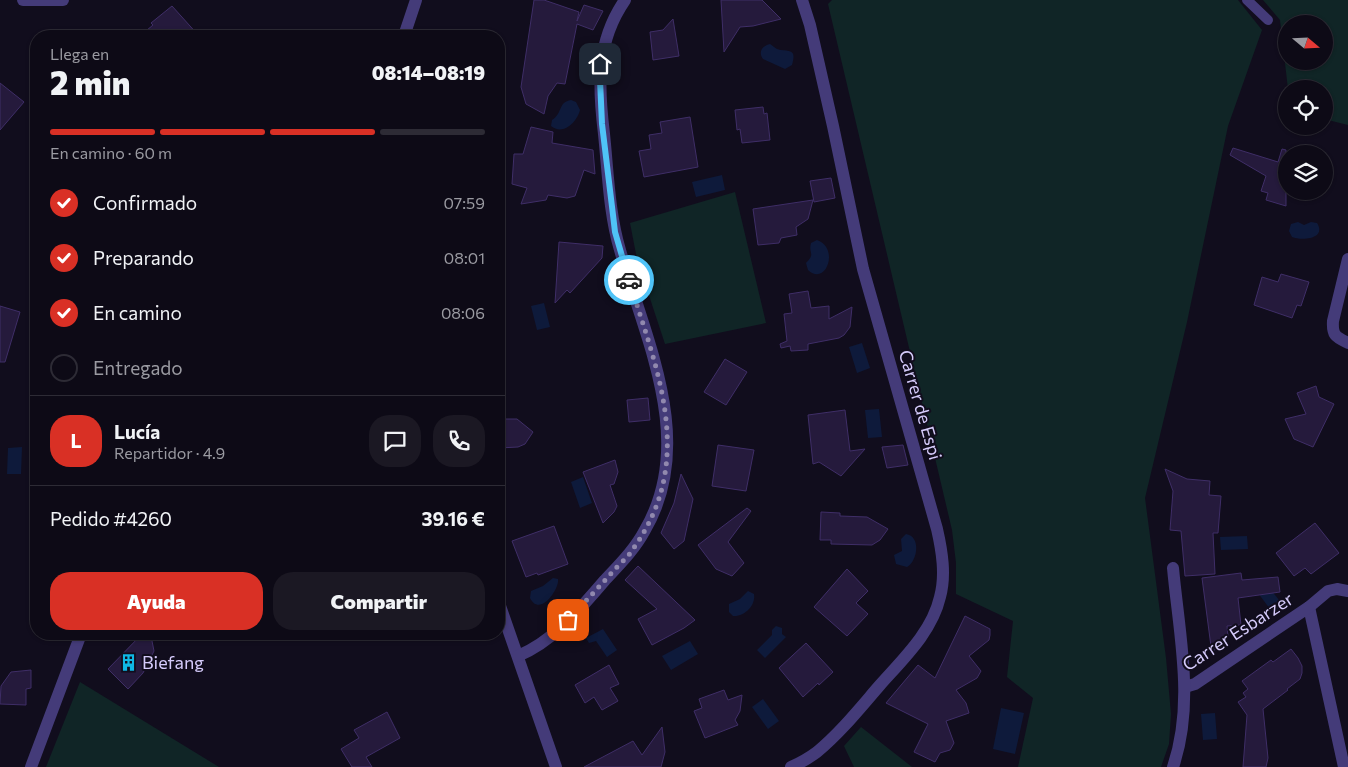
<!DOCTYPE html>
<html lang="es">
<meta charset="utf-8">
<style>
body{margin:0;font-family:Commissioner,sans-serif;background:#1b1823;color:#f1f3f6;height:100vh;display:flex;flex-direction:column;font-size:19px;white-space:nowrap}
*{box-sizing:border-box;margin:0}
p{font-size:16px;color:#9a9aa1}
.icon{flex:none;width:28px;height:28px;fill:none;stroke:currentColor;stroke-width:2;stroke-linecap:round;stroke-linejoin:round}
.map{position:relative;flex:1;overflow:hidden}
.side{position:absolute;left:30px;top:30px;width:475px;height:610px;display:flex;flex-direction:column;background:#0d0a16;border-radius:20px;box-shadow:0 1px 4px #0004,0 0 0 1px #2d2b35}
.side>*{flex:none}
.needle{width:32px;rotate:109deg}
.buttons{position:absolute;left:1278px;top:15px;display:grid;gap:10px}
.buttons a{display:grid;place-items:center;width:55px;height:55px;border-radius:50%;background:#0d0a16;box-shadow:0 1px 4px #0004,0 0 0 1px #2d2b35;font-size:25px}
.pin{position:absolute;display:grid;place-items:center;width:42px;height:42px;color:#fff;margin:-21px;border-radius:10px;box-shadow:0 2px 8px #0006}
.courier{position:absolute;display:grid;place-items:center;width:50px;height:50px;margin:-25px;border:4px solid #4fc3f7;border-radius:50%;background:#fff;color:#222;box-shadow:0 1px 6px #0007}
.summary em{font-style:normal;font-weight:800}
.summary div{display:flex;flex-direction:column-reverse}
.summary{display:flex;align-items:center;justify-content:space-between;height:85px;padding:0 20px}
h1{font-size:32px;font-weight:800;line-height:38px}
.bar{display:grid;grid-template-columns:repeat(4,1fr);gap:8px 5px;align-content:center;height:60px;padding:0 20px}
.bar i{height:6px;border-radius:4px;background:#2d2b35}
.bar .selected{background:#d93025}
.bar p{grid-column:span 4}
.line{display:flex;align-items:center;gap:12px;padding:0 20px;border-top:1px solid #2d2b35}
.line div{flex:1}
.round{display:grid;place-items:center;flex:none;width:52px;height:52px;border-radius:20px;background:#1b1823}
ol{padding:0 20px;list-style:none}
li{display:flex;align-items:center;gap:15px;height:55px}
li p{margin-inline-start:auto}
li .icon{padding:5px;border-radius:50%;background:#d93025;color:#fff;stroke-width:4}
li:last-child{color:#9a9aa1}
li i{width:28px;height:28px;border:2px solid #2d2b35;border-radius:50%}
.button{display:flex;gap:10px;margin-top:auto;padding:10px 20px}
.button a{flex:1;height:58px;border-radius:20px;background:#d93025;color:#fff;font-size:20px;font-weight:800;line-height:58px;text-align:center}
.button a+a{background:#1b1823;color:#f1f3f6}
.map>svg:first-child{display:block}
</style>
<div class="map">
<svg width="1348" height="767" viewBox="0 0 1348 767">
<rect width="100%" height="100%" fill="#110d1d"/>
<!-- green -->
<g fill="#102526" fill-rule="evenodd">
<path d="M832 0H1238L1262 30 1228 126 1187 322 1145 498 1166 658 1171 714 1169 744 1161 767H1018L1033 698 1007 677 1013 621 956 594V563L952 530 828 4Z"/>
<path d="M1263 0H1348V125L1324 119V89H1288L1280 20ZM1286 24H1324V61H1286Z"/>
<path d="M735 192 766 323 665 344 637 259 630 223Z"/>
<path d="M80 682 219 767H46Z"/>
<path d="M861 727 912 767H854L844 746Z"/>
</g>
<!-- water -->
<g fill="#0e1a3b">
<path d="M770 44C773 46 777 50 781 50 792 51 796 51 792 65L785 69 763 59C758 52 762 46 770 44Z"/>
<path d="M571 100 576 102 580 110C577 122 563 136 551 126L552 120C563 113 558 102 571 100Z"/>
<path d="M32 129H36V156H34Z"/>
<path d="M722 175 725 190 696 197 692 182Z"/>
<path d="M1298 222 1304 225 1311 222 1317 223C1327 239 1302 241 1292 237L1289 231 1291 224Z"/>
<path d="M817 240C840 248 826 287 808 270L806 263C816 253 808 254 811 243Z"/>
<path d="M544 303 550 327 537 330 531 306Z"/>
<path d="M862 343 870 368 857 373 849 347Z"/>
<path d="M879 409 882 437 868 438 865 410Z"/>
<path d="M22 447 21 474H7L8 448Z"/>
<path d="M583 477 592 503 580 508 571 482Z"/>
<path d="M906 534C921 536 918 561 907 567L896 564 894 555 902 551 901 539Z"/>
<path d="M1247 536 1248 549 1221 550 1220 537Z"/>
<path d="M553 578 558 579C560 588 540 618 530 598L531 591 543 586Z"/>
<path d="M1267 585 1283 605 1273 613 1258 593Z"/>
<path d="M748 591 754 594C756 606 744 617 733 616L729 612V604L740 599Z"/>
<path d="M776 626 782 628V634L786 637 765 658 757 650 772 635V630Z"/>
<path d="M603 629 617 650 607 657 596 641 589 643 586 638Z"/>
<path d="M690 641 698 654 671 670 662 656Z"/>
<path d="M763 699 779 721 768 729 752 707Z"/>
<path d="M1001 708 1024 713 1015 754 993 749Z"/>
<path d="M1215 713 1217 739 1203 740 1201 714Z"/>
</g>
<!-- building -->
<g fill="#251a3c" stroke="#3f2e67">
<path d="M534 0H544L579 12 577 21 584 5 603 11 593 30 577 24 565 84 557 83 548 96 544 114 526 104 521 87Z"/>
<path d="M721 0H762L781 19 753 26 740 27 724 52Z"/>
<path d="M172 6 199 36H140L153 25 151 23Z"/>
<path d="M673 19 679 56 653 60 650 32 663 30Z"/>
<path d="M0 83 24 102 0 130Z"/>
<path d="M763 107 764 114 767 113 770 140 742 143 740 129 737 130 735 110Z"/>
<path d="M690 117 698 167 644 177 639 151 651 149 649 135 662 133 660 122Z"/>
<path d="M531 127 553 132 552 143 593 150 595 174 584 170 575 196 567 198 548 195 546 200 521 204 527 188 512 184 514 154H523Z"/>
<path d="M1233 148 1278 162 1282 149 1286 150V206L1266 200 1268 193 1261 191 1266 176 1230 155Z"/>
<path d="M831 178 835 198 814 202 810 181Z"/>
<path d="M813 200 808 219 796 227 797 235 781 238 779 243 758 245 753 209Z"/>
<path d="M559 242 603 246 602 258 570 293 567 290 555 303Z"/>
<path d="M1281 274 1309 282 1301 306 1297 305 1292 318 1254 305 1262 277 1278 282Z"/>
<path d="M808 291 811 308 829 306V319L852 307 850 327 844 335 839 338 808 344V350L791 351 790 346 781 348 780 344 787 341 784 314 792 313 789 294Z"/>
<path d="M0 306 20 312 5 362H0Z"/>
<path d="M725 359 747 372 726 405 704 392Z"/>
<path d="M1316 386 1319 397 1334 404 1313 447 1294 439 1285 419 1306 414 1297 393Z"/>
<path d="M648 398 650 420 629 422 627 400Z"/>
<path d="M845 410 850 451 865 449 841 476 819 462 813 464 808 415Z"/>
<path d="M499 419H517L533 432 525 444 518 447 499 448Z"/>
<path d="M718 445 754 450 746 491 712 486Z"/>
<path d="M903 445 908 465 887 468 882 447Z"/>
<path d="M615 460 618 472 614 484 610 485 617 506 614 512 603 523 583 472Z"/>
<path d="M1165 469 1187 479 1210 481 1209 495 1221 496 1218 533H1213L1215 574 1185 576 1181 531 1170 530 1173 491Z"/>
<path d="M681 474 693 499 684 541 674 549 661 533 674 503Z"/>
<path d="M747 508 751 511 728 542 744 563 732 576 716 569 698 545Z"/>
<path d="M821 512 840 513V516L867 517 888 529 880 540 872 545 831 544V540H820Z"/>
<path d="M1315 523 1339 553 1311 574 1305 568 1294 576 1276 553Z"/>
<path d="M554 526 568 564 538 575 537 573 526 577 512 541Z"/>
<path d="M638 566 695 620 684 628 652 645 638 619 657 609 625 580Z"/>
<path d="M847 569 868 591 856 603 868 614 847 636 814 607Z"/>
<path d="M1241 573 1242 580 1278 577 1280 592 1238 598 1241 625 1227 626 1228 636H1223L1212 654 1202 578Z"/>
<path d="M965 616 990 629V635L989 640 969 656 981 671 977 678 956 690 966 703 969 713 946 721 954 743 950 750 940 753 935 762 914 752 928 724 886 703 918 665 935 678Z"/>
<path d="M142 634H146L152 641 154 651 143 673 128 689 108 669Z"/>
<path d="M806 643 833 672 819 685 818 683 803 697 779 668Z"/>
<path d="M1291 649 1298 658 1302 666V673L1300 679 1287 689 1288 690 1263 709 1268 758 1266 767H1243L1247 715 1238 702 1246 697 1243 693 1248 689 1242 681 1271 660 1273 662Z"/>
<path d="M609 665 619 684 610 688 618 701 602 710 594 697 585 703 575 685Z"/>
<path d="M31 670V688L26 689V705L0 704 1 686 11 672Z"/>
<path d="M724 690 728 700 742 695 740 711 735 720 738 725 705 738 694 711 702 708 699 699Z"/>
<path d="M387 712 400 738 366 757 372 767H352L341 749 359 738 354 730Z"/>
<path d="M662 727 665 752 661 767H584L633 741 642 755Z"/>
</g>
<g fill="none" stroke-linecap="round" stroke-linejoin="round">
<!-- lane -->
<path stroke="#443b79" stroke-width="10" d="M1247 0 1268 20"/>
<!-- street -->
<g stroke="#443b79" stroke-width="12">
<path d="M23 0H63"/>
<path d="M404 36 416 0"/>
<path d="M1348 259 1333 321C1332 336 1336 337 1348 343"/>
<path d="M499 603 556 767"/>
<path d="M1309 607 1344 767"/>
<path d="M518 656C554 641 580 609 605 580 620 564 635 549 645 530 697 441 645 339 620 250 609 213 608 172 604 134 598 85 596 42 625 0"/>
<path d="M1185 687 1195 684 1309 607 1328 591 1337 589 1348 591"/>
<path d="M31 767 81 634"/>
<path d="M791 767C800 763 809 758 817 752 841 732 860 708 880 685 903 659 932 632 940 597 946 575 942 551 937 529L863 269 833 126 810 25 802 0"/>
<path d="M1173 767C1195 703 1179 634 1173 568"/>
</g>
</g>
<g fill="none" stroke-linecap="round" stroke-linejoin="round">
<!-- done -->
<path stroke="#9189ae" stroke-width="5" stroke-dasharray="0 9" d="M568 620C584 603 600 586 615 569 622 562 630 555 635 546 696 459 657 370 629 280"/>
<!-- route -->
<path stroke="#4fc3f7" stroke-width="6" d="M600 64V80L602 124 613 215 615 232 629 280"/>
</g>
<!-- icons -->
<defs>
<symbol id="building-bare" viewBox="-9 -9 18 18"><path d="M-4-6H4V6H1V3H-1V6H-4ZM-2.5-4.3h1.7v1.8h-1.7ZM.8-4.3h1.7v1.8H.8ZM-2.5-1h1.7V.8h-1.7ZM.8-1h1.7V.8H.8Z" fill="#0fb8e5" stroke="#110d1d" stroke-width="2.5" paint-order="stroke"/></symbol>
</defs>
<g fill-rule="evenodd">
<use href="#building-bare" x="116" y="650" width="25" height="25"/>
</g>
<g text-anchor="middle" stroke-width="4" stroke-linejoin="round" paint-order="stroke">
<!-- street labels -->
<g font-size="18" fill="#d6ccfc" stroke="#110d1d">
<text transform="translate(920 405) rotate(74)" y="6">Carrer de Espi</text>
<text transform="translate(1238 632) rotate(-33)" y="6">Carrer Esbarzer</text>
</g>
<!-- poi labels -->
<g font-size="18" fill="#d6ccfc" stroke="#110d1d" text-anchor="start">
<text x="142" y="669">Biefang</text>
</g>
</g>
</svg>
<div class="buttons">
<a><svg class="needle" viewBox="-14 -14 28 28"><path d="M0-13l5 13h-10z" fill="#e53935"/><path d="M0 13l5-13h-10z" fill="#9a9aa1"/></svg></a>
<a><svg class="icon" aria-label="locate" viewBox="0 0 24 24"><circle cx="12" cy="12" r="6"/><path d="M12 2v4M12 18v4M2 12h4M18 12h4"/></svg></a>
<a><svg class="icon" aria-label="layers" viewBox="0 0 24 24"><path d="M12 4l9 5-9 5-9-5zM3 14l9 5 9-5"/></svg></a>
</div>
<div class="pin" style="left:568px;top:620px;background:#ea580c"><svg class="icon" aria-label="bag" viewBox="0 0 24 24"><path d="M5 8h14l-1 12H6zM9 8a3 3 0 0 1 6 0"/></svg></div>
<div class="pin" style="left:600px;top:64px;background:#1f2937"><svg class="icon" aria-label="home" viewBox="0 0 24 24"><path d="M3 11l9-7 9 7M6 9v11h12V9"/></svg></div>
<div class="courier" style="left:629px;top:280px"><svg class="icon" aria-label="car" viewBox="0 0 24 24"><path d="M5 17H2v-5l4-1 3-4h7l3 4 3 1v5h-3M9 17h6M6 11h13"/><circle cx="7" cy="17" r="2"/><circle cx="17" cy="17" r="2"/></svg></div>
<section class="side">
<div class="summary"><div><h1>2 min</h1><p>Llega en</p></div><em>08:14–08:19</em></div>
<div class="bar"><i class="selected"></i><i class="selected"></i><i class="selected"></i><i></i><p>En camino · 60 m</p></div>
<ol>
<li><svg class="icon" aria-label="check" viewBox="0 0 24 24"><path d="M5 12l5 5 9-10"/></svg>Confirmado<p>07:59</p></li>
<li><svg class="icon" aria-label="check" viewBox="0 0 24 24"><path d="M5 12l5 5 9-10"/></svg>Preparando<p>08:01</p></li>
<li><svg class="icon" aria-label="check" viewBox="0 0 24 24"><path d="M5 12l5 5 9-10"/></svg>En camino<p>08:06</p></li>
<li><i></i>Entregado</li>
</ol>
<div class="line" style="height:90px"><b class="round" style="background:#d93025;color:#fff">L</b><div><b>Lucía</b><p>Repartidor · 4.9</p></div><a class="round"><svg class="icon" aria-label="chat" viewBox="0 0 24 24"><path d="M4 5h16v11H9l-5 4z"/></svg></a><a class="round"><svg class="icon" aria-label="phone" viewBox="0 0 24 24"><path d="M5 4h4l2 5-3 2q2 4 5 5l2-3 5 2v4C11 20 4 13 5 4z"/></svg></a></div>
<div class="line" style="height:65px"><div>Pedido #4260</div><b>39.16 €</b></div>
<div class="button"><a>Ayuda</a><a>Compartir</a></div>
</section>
</div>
